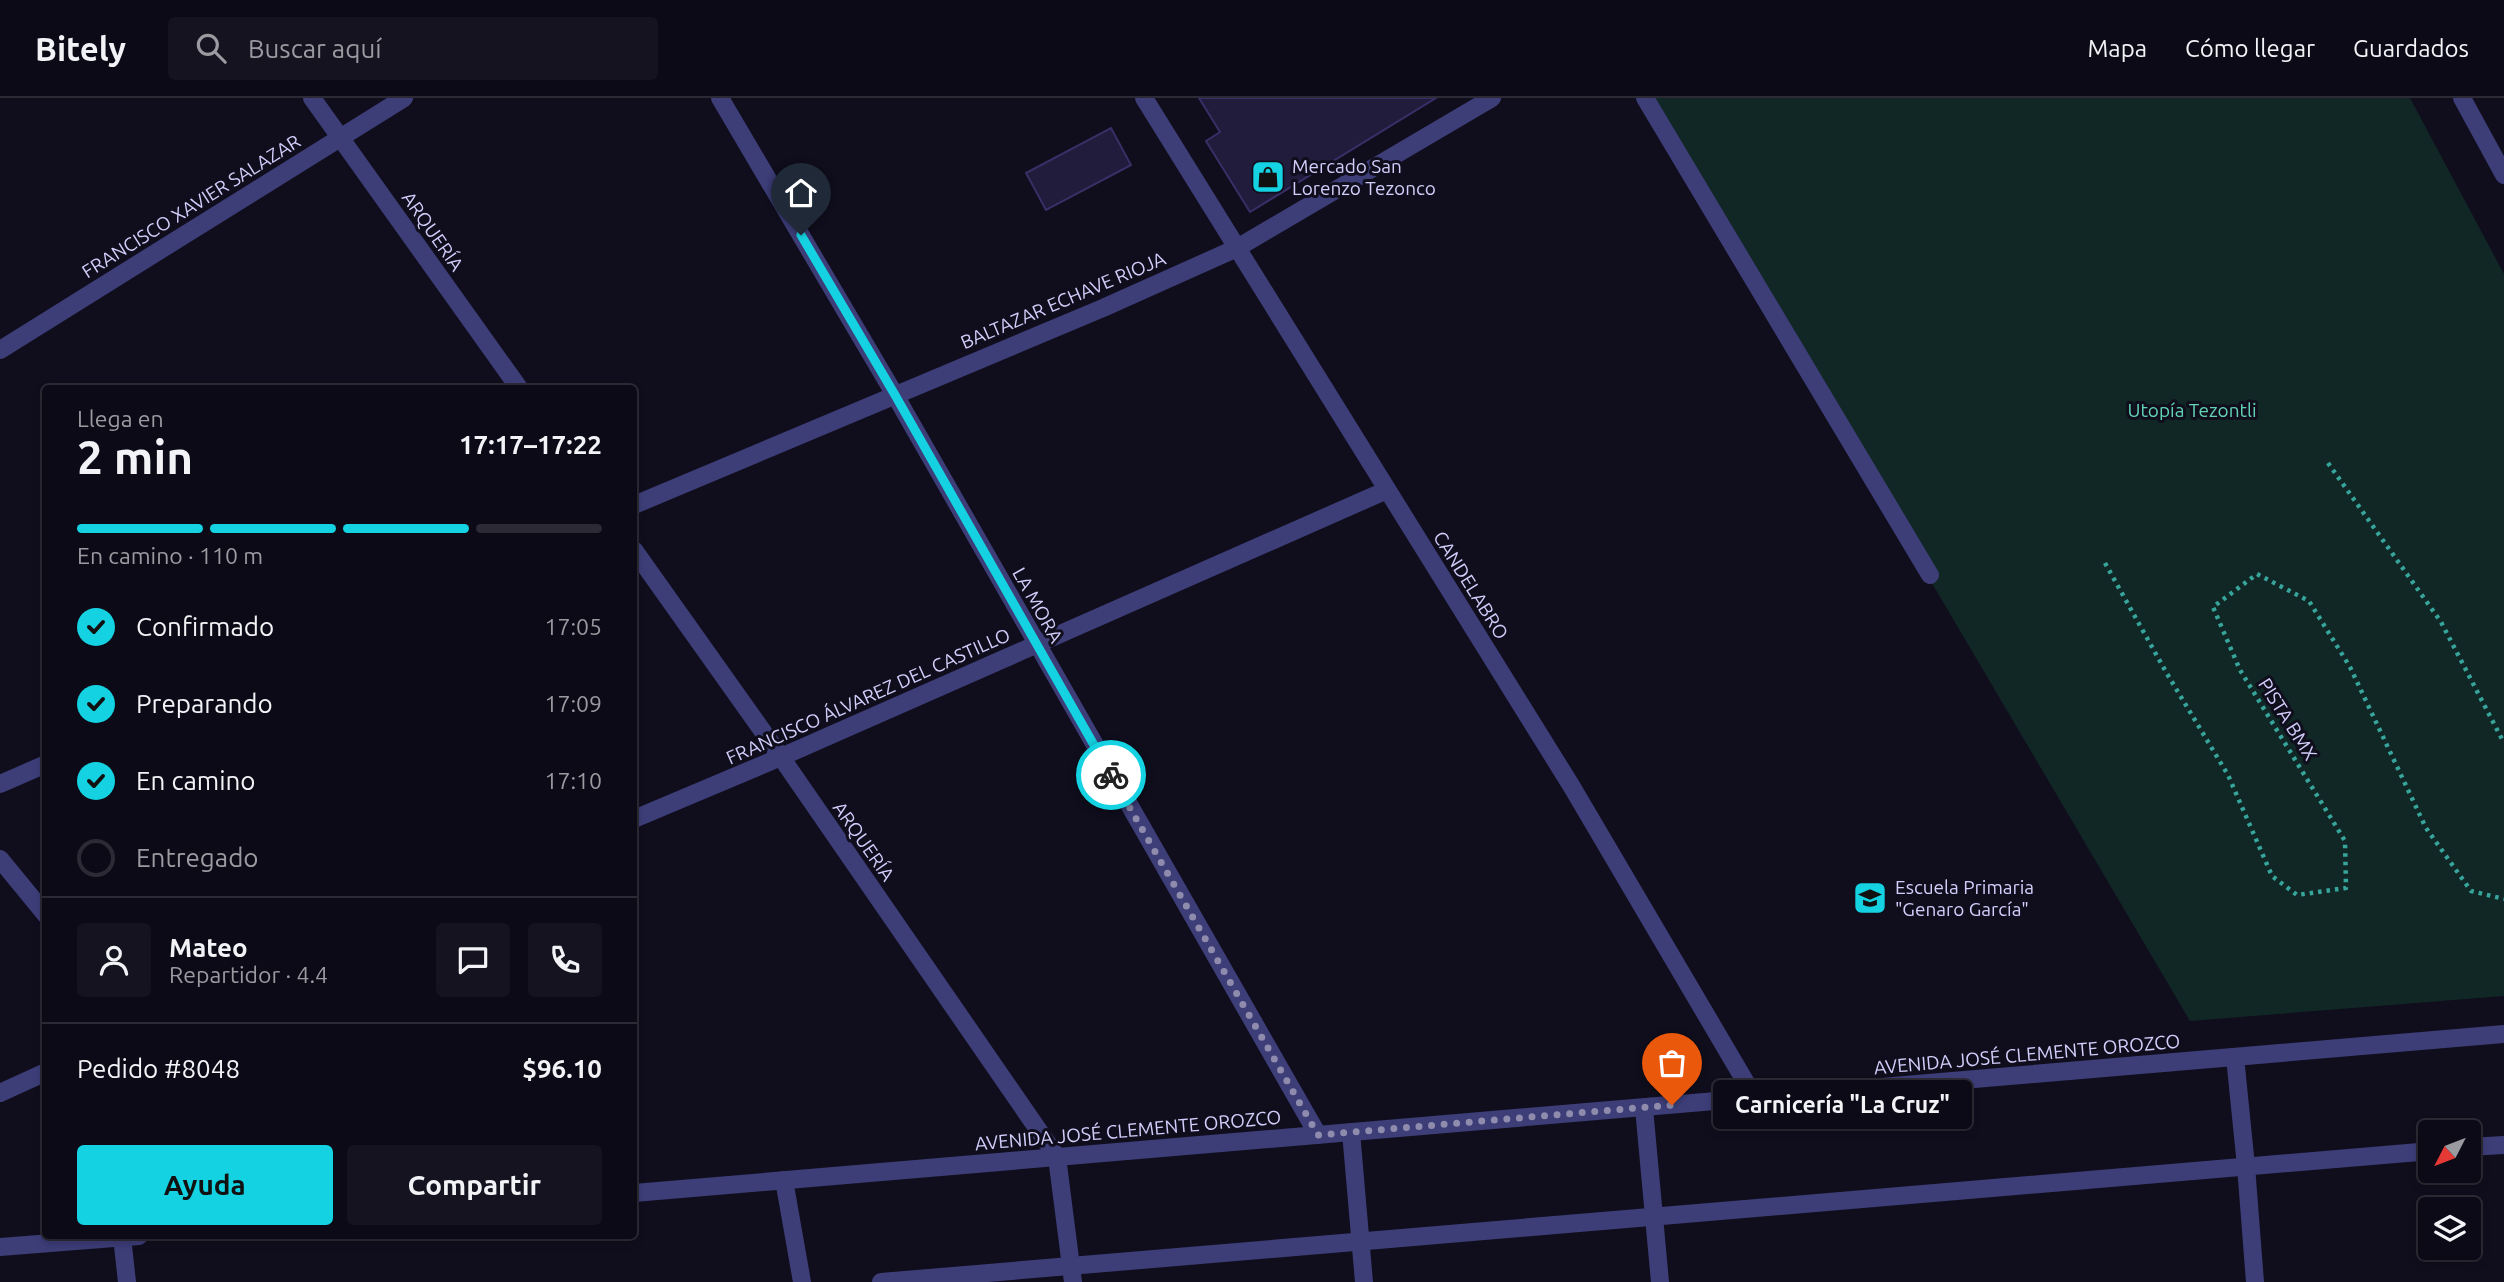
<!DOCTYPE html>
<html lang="es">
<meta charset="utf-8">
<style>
body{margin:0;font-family:Ubuntu,sans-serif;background:#15131f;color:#f1f3f6;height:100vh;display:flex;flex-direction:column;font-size:26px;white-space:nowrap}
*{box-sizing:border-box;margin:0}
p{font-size:23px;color:#9a9aa1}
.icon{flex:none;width:38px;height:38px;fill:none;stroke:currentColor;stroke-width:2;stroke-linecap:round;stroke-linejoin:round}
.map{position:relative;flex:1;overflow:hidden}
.sheet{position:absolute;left:42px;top:287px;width:595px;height:854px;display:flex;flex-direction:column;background:#0c0a16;border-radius:7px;box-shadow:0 4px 10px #0003,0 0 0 2px #2c2b35}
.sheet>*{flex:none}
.needle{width:46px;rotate:228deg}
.controls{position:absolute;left:2418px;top:1022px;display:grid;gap:14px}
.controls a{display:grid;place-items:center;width:63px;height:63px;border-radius:7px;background:#0c0a16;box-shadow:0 4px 10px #0003,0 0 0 2px #2c2b35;font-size:35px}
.pin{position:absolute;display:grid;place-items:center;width:60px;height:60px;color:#fff;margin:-72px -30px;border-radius:50% 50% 50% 0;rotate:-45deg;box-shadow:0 0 7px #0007}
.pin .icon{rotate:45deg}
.courier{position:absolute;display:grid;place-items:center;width:70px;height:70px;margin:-35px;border:5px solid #14d2e1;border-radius:50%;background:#fff;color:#222;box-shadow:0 2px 9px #0007}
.bubble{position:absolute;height:49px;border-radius:7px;background:#0c0a16;box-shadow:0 4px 10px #0003,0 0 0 2px #2c2b35;font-size:23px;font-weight:600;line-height:49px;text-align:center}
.overview em{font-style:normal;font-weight:600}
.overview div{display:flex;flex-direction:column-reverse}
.overview{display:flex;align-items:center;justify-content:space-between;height:119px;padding:0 35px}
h1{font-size:46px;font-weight:600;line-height:52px}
.bar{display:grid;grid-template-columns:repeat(4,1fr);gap:10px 7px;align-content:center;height:84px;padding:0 35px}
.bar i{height:9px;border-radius:5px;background:#2c2b35}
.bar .selected{background:#14d2e1}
.bar p{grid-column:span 4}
.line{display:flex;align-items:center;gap:18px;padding:0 35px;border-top:2px solid #2c2b35}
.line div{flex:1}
.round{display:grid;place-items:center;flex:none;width:74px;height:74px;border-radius:7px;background:#15131f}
ol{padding:0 35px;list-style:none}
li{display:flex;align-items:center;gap:21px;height:77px}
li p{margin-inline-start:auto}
li .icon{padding:7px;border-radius:50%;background:#14d2e1;color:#111;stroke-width:4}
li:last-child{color:#9a9aa1}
li i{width:38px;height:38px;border:4px solid #2c2b35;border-radius:50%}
.cta{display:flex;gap:14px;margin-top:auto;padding:14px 35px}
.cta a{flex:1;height:80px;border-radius:7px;background:#14d2e1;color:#111;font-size:28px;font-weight:600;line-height:80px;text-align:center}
.cta a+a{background:#15131f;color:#f1f3f6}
header{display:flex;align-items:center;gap:42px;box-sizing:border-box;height:98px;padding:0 35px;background:#0c0a16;border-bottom:2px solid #2c2b35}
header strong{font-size:33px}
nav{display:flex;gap:38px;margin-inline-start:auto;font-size:24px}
.search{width:490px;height:63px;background:#15131f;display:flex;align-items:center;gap:18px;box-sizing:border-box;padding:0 24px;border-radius:7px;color:#9a9aa1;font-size:26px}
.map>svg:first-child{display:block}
</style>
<header>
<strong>Bitely</strong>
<div class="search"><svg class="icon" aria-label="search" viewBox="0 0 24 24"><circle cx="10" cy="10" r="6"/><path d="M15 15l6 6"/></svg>Buscar aquí</div>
<nav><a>Mapa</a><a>Cómo llegar</a><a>Guardados</a></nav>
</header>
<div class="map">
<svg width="2504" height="1184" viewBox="0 0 2504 1184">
<rect width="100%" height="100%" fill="#100e1d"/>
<!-- green -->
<path fill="#112725" d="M1646 0H2410L2504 176V898L2190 923Z"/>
<!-- building -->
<g fill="#211b3c" stroke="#392f66" stroke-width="2">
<path d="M1199 0H1436L1250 114 1206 43 1220 34Z"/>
<path d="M1111 30 1131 67 1046 112 1026 75Z"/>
</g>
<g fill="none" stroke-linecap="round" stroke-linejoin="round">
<!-- path -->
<g stroke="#37a59c" stroke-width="4.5" stroke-dasharray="3.5 5" stroke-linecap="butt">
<path d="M2328 365 2441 524 2504 645"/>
<path d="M2105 465 2166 574 2228 677 2272 778 2297 797 2346 790 2345 743 2240 572 2213 509 2257 476 2309 503 2350 569 2426 730 2471 793 2504 801"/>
</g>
<!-- minor -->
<g stroke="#3d3d78" stroke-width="18">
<path d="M312 0 519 290"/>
<path d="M720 0 895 297 1318 1037"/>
<path d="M1144 0 1572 689 1755 1000"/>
<path d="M1645 0 1930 477"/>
<path d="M2462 0 2504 77"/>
<path d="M0 252 404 0"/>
<path d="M634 407 1103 210 1237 150 1492 0"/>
<path d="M634 452 781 659 1057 1059 1073 1184"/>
<path d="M0 686 46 666"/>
<path d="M634 721 781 659 1387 392"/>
<path d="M0 761 46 817"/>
<path d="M2235 959 2246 1068 2255 1184"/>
<path d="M0 995 46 974"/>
<path d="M1644 1010 1660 1184"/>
<path d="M1351 1034 1364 1184"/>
<path d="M2469 1049 2504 1047"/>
<path d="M784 1082 802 1184"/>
<path d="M634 1095 2504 936"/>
<path d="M122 1139 127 1184"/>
<path d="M0 1149 139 1138"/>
<path d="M881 1184 2431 1053"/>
</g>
</g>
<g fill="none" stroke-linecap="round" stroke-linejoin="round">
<!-- done -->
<path stroke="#8e8bad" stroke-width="7" stroke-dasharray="0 12.6" d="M1111 677 1318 1037 1672 1007"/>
<!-- route -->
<path stroke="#14d2e1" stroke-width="9" d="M801 137 895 297 1111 677"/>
</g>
<!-- icons -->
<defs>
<symbol id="shop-square" viewBox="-11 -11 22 22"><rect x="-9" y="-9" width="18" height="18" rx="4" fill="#14d2e1" stroke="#100e1d"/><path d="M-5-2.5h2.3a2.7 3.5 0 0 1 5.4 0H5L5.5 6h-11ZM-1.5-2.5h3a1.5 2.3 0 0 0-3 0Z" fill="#111"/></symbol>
<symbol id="school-square" viewBox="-11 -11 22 22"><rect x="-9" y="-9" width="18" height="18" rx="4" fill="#14d2e1" stroke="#100e1d"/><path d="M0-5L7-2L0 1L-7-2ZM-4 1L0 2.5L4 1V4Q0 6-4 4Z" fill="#111"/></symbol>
</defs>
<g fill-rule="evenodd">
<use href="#shop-square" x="1249" y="60" width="38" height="38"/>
<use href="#school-square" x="1851" y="781" width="38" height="38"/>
</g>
<g text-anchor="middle" stroke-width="6" stroke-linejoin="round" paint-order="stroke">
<!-- poi labels -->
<g font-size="19" fill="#d2cefb" stroke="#100e1d" text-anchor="start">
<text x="1292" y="75">Mercado San<tspan x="1292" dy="22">Lorenzo Tezonco</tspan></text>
<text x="1895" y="796">Escuela Primaria<tspan x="1895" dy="22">"Genaro García"</tspan></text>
</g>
<!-- street labels -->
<g font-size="19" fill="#d2cefb" stroke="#100e1d">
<text transform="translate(191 108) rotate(-32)" y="7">FRANCISCO XAVIER SALAZAR</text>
<text transform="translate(433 133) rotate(55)" y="7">ARQUERÍA</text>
<text transform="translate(1063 202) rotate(-23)" y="7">BALTAZAR ECHAVE RIOJA</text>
<text transform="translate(1471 487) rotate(58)" y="7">CANDELABRO</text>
<text transform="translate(1038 507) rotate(61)" y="7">LA MORA</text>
<text transform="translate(868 598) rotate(-24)" y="7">FRANCISCO ÁLVAREZ DEL CASTILLO</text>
<text transform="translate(2288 621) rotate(58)" y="7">PISTA BMX</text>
<text transform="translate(864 743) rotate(55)" y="7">ARQUERÍA</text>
<text transform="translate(2027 956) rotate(-5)" y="7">AVENIDA JOSÉ CLEMENTE OROZCO</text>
<text transform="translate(1128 1032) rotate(-5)" y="7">AVENIDA JOSÉ CLEMENTE OROZCO</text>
</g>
<!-- park labels -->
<g font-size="19" fill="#61d3b4" stroke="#100e1d">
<text x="2192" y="319">Utopía Tezontli</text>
</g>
</g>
</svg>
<div class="controls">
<a><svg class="needle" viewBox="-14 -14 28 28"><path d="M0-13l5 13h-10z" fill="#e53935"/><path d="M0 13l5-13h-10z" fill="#9a9aa1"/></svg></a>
<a><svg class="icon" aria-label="layers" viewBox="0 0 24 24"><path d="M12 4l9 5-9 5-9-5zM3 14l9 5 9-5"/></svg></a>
</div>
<div class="pin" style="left:1672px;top:1007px;background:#ea580c"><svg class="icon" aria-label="bag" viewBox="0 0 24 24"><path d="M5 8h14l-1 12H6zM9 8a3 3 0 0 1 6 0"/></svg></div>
<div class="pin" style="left:801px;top:137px;background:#1f2937"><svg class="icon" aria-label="home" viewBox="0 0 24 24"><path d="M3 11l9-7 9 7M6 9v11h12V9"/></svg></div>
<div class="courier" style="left:1111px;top:677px"><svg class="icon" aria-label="bike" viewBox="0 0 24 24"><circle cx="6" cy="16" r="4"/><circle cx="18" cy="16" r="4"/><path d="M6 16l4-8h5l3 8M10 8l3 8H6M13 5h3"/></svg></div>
<div class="bubble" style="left:1713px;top:982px;width:259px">Carnicería &quot;La Cruz&quot;</div>
<section class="sheet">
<div class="overview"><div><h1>2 min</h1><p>Llega en</p></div><em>17:17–17:22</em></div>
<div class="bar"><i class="selected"></i><i class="selected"></i><i class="selected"></i><i></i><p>En camino · 110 m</p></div>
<ol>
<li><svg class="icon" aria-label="check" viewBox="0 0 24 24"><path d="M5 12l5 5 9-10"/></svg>Confirmado<p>17:05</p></li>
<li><svg class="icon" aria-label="check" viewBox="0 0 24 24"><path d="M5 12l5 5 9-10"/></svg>Preparando<p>17:09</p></li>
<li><svg class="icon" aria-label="check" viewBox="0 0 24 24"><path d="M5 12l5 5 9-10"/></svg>En camino<p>17:10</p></li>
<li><i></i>Entregado</li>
</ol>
<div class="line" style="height:126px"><a class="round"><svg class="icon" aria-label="person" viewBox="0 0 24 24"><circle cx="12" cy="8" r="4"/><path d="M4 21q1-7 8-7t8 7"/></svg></a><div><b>Mateo</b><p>Repartidor · 4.4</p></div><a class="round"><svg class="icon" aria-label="chat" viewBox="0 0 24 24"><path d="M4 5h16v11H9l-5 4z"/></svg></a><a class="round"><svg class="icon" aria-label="phone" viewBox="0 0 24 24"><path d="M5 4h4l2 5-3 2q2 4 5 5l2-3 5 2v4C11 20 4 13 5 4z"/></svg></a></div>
<div class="line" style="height:91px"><div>Pedido #8048</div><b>$96.10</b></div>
<div class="cta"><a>Ayuda</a><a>Compartir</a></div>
</section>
</div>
